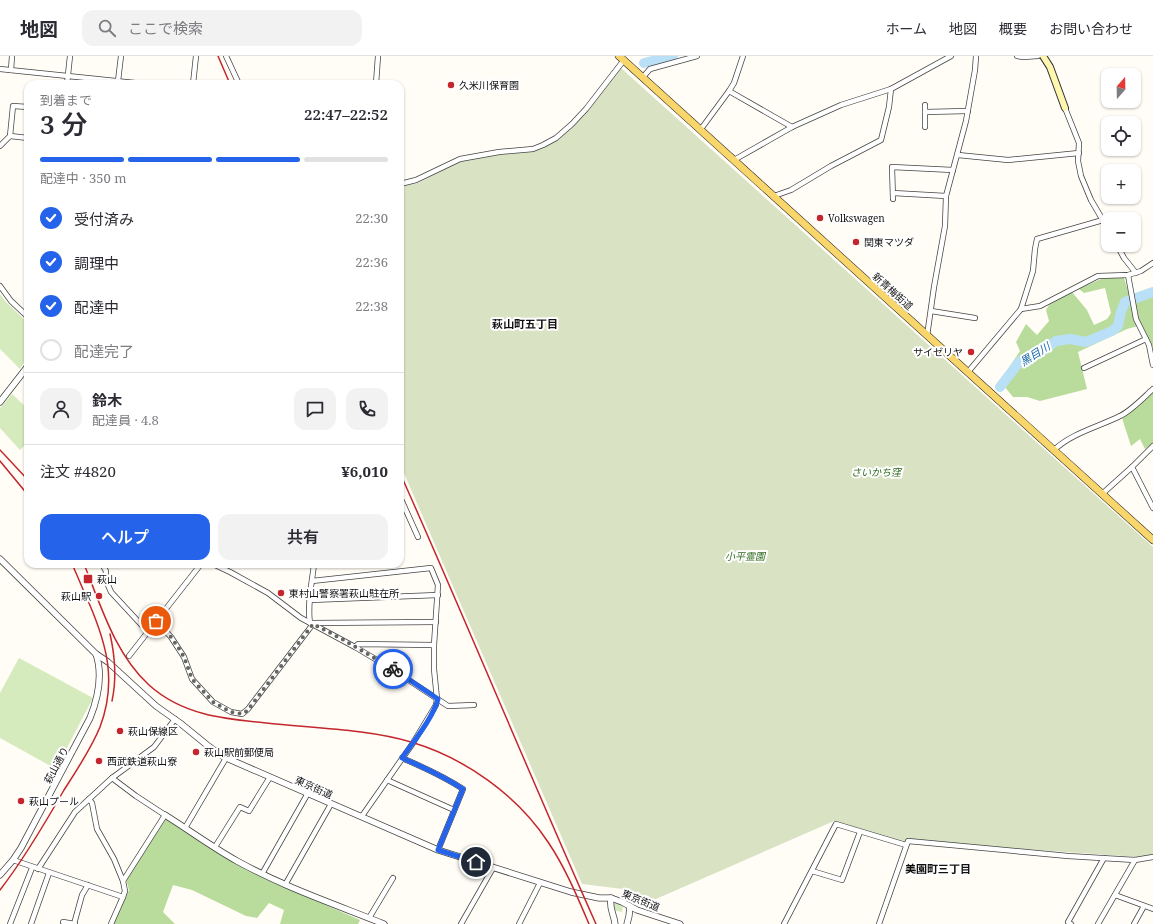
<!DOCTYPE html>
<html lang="ja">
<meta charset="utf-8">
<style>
body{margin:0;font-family:"Noto Serif","Noto Sans JP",serif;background:#f2f2f3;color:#2b2b33;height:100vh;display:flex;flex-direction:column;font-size:15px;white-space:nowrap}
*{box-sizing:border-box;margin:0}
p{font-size:13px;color:#7c7c81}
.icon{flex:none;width:22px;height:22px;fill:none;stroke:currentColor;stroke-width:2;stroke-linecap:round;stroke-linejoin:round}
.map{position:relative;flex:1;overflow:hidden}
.drawer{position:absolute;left:24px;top:24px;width:380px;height:488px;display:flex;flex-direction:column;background:#fff;border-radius:12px;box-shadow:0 1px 3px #0004}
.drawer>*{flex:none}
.needle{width:26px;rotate:20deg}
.fabs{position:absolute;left:1101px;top:12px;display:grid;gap:8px}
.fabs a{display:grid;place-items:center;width:40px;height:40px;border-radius:8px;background:#fff;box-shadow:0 1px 3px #0004;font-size:20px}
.pin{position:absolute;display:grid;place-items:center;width:34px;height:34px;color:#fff;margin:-17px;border:2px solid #fff;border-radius:50%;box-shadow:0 1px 4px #0007}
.courier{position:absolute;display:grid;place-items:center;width:40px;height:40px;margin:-20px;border:3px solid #2563eb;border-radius:50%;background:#fff;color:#222;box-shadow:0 1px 5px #0007}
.head em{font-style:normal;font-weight:600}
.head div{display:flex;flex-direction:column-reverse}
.head{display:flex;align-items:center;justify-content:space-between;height:68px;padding:0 16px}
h1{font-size:26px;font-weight:600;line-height:30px}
.bar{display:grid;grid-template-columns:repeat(4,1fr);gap:6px 4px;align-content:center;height:48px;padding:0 16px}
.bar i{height:5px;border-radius:3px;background:#e1e1e2}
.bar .current{background:#2563eb}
.bar p{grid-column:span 4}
.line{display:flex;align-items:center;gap:10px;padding:0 16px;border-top:1px solid #e1e1e2}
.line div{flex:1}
.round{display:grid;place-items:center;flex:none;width:42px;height:42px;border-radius:12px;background:#f2f2f3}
ol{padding:0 16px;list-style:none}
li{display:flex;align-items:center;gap:12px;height:44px}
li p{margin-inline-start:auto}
li .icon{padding:4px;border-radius:50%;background:#2563eb;color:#fff;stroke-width:4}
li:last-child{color:#7c7c81}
li i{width:22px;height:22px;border:2px solid #e1e1e2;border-radius:50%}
.action{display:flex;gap:8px;margin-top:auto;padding:8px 16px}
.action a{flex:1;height:46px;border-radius:12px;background:#2563eb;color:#fff;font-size:16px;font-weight:600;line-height:46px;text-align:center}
.action a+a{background:#f2f2f3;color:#2b2b33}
header{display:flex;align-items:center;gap:24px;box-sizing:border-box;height:56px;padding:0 20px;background:#fff;border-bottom:1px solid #e1e1e2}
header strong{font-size:19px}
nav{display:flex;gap:22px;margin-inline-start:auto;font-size:14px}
.search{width:280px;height:36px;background:#f2f2f3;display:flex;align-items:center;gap:10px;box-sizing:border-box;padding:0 14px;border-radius:12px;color:#7c7c81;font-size:15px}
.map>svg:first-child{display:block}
</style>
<header>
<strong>地図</strong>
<div class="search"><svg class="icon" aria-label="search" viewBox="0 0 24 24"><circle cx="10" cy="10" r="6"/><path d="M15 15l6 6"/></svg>ここで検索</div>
<nav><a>ホーム</a><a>地図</a><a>概要</a><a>お問い合わせ</a></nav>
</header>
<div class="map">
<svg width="1153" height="868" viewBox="0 0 1153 868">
<rect width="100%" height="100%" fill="#fffdf5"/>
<!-- green -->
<g fill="#d5ebbd">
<path d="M0 238 6 246 28 267V299L20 313 0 293Z"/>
<path d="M12 338 28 353V386L20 394 0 372V352Z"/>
<path d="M19 602 93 642 56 713 0 682V637Z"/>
<path d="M616 846 623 850 622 856 614 854 612 851Z"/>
</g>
<!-- forest -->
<g fill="#b9dc9c">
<path d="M1103 222H1124L1129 238H1134L1153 232V292L1142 269 1127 273 1078 296 1087 333 1040 345 1027 341H1013L1000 325 1020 295 1016 286 1026 268 1037 279 1049 265 1046 254 1049 249 1072 236 1087 254 1094 269 1107 263 1111 257 1105 232 1084 237 1079 233Z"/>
<path d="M1153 335V387L1145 393 1140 383 1131 390 1122 362Z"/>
<path d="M166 763 246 814 360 864 358 868H280L284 854 269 847 257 862 246 860 192 834 173 829 163 856 175 868H113L129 834 126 823Z"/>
</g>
<!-- cemetery -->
<path fill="#d9e3c4" d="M621 12 1153 491V799L1138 801 1010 792 907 783 904 788 834 765 640 850 631 834 582 828 400 408V131L418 127 461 104 489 100 534 95 545 91 574 70Z"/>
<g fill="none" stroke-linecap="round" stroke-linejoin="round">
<!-- river -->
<g stroke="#b9e0f7" stroke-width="10">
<path d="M644 7 673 0"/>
<path d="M1000 331 1020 305 1044 294 1056 285 1070 283 1086 286 1112 275 1118 270 1121 256 1125 246 1153 236"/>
</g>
<defs>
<g id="minor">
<path d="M226 0 239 28"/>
<path d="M1017 0 1023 1 1038 0"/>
<path d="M0 13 145 28"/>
<path d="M11 14 12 0"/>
<path d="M643 21 650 13 697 0"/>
<path d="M118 25 121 0"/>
<path d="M67 28 70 0"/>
<path d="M193 28 196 0"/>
<path d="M376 28 378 0"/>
<path d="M729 35 792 71"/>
<path d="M925 49V71"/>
<path d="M1065 52 1079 87 1078 105 1081 120 1091 144 1108 173"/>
<path d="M925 56 968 55"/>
<path d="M701 73 729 35 734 27 743 0"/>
<path d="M10 80 28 82"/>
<path d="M0 90 10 80 13 50 28 51"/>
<path d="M958 99 1008 104 1079 97"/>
<path d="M734 104 792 71 841 49 891 33 951 0"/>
<path d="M400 128 416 124 460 103 499 96 533 93 543 89 556 82 572 68 586 53 624 4"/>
<path d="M893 137 946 140"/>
<path d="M774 140 791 134 831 110 881 84 889 51 891 33"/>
<path d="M893 143 892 111 953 114"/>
<path d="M1117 189 1124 202 1136 217"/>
<path d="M1128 219 1136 263 1149 289 1153 309"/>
<path d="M0 230 11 245 28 261"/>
<path d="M1021 253 1033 215 1035 193 1037 183 1103 164"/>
<path d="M931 255 975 262"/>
<path d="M927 280 934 231 945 170 946 140 966 65 975 14 976 0"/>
<path d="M1084 312 1146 283"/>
<path d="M968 316 1021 253 1040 250 1098 220 1128 219 1141 215 1153 207"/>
<path d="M1153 390 1132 411 1153 452"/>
<path d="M1054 394C1072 377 1098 371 1120 360 1131 355 1144 341 1153 333"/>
<path d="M1102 438 1132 411"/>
<path d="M400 441 418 481"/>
<path d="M102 508 106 515 105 522 111 536 148 576"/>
<path d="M213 508 230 516 268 537 301 562 355 591 392 613 448 650 474 649"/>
<path d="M312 525 431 512 438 529 434 589V613L437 643 436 649 413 687 362 760"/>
<path d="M310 544 438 539"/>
<path d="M156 565 171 581 184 601 192 623 213 646 231 656 242 658 248 653 313 568"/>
<path d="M310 567C307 548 312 527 314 508"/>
<path d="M312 567 436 566"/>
<path d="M355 591 358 588 434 589"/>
<path d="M129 600 201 508"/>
<path d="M402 702C423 711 443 720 463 733L438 794"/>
<path d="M387 724 454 754"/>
<path d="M89 743 92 747 97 773 114 803 123 825"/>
<path d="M185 772 226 702"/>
<path d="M215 791 240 751 249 755 270 721"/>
<path d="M13 804 123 841"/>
<path d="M38 813 75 756 112 722 154 691 175 663"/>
<path d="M812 815 842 824 860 776"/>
<path d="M262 818 308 737"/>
<path d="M285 829 331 748"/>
<path d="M1115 839 1153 853"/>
<path d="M369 862 393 822"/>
<path d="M63 866 75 868"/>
<path d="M10 868 32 812"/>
<path d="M31 868 49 817"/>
<path d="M74 868 82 839 88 829"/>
<path d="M111 868 123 841 125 835 123 825 165 759 136 740 112 722"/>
<path d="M461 868 493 812"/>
<path d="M519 868 540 827"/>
<path d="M784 868 836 768 906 789"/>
<path d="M879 868 908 785 1068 800 1135 804 1153 801"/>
<path d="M1071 868 1068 866 1104 802"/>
<path d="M1098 868 1135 804"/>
<path d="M1134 868 1144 850"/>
</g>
<g id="tertiary">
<path d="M0 346 28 310"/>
<path d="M0 503 96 598 108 606 156 650 180 667 207 689 224 701 438 794 571 836 599 842H611L622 846 637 854 680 868"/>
<path d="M165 759C189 774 212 791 237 805 284 831 334 848 384 868"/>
<path d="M0 819 13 804 21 792 90 662C98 642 103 619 96 598"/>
<path d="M611 842C609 854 614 857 615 868"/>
<path d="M627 868 629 860 630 850"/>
</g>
<path id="secondary" d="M1043 0 1050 11 1065 52"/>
<path id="primary" d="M619 0 1153 484"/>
</defs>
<!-- minor casing -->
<use href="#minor" stroke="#444" stroke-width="6"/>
<!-- tertiary casing -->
<use href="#tertiary" stroke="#444" stroke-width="7"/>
<!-- secondary casing -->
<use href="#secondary" stroke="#333" stroke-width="8"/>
<!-- primary casing -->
<use href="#primary" stroke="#222" stroke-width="8"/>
<!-- minor -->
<use href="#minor" stroke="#fff" stroke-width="4.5"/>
<!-- tertiary -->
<use href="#tertiary" stroke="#fff" stroke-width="5.5"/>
<!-- secondary -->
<use href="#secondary" stroke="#fff6b0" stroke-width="6"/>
<!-- primary -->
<use href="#primary" stroke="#f9d66b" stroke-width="7"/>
<!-- rail -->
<g stroke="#c4262e" stroke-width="1.5">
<path d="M218 0 230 28"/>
<path d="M0 394 28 424"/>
<path d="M0 405 28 439"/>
<path d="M400 417C467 567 529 718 596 868"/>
<path d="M84 508C101 550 115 598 149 629 182 659 224 663 266 667 312 672 367 673 411 686 465 702 517 739 548 786 565 811 577 840 589 868"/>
<path d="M110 578C115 600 117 622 112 645"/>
<path d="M0 834C24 803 44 769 64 734 77 714 91 693 100 671 117 626 107 589 89 547 83 534 78 521 72 508"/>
</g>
</g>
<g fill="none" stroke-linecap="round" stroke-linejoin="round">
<!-- done -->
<path stroke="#646461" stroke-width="4" stroke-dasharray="0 7.2" d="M156 565 171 581 178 591 184 601 192 623 213 646 231 656 242 658 247 655 313 568 342 583 393 613"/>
<!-- route -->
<path stroke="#2563eb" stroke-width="5" d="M393 613 438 643C433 662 413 686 402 702 423 711 443 720 463 733L438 794 476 806"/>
</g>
<!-- markers -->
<g fill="#c4262e" stroke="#fff" stroke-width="1.5">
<circle cx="451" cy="29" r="4"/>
<circle cx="820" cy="162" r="4"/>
<circle cx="856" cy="186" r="4"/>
<circle cx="971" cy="296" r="4"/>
<rect x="83" y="518" width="10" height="10" rx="2"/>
<circle cx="281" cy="537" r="4"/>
<circle cx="99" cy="540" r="4"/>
<circle cx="120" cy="675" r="4"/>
<circle cx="196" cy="696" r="4"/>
<circle cx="99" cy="705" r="4"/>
<circle cx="21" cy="745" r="4"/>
</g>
<g text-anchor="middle" stroke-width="4" stroke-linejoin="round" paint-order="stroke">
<!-- poi labels -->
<g font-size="10" fill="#111" stroke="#fff" text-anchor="start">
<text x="459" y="33">久米川保育園</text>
<text x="828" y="166">Volkswagen</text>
<text x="864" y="190">関東マツダ</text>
<text x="963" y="300" text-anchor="end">サイゼリヤ</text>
<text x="97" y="527">萩山</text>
<text x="289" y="541">東村山警察署萩山駐在所</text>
<text x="91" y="544" text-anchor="end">萩山駅</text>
<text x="128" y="679">萩山保線区</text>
<text x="204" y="700">萩山駅前郵便局</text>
<text x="107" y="709">西武鉄道萩山寮</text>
<text x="29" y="749">萩山プール</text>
</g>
<!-- street labels -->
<g font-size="10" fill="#111" stroke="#fff">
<text transform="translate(893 235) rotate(42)" y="4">新青梅街道</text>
<text transform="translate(56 709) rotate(-62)" y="4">萩山通り</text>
<text transform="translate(314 731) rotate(24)" y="4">東京街道</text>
<text transform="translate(641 844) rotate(22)" y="4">東京街道</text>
</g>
<!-- park labels -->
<g font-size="10" font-style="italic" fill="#2f6b1f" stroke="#fff">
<text x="876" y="420">さいかち窪</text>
<text x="745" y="504">小平霊園</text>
</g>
<!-- neighbourhood labels -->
<g font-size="11" font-weight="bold" fill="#111" stroke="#fff">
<text x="525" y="272">萩山町五丁目</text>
<text x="938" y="817">美園町三丁目</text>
</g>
<!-- water labels -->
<g font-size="11" font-style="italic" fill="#1768a6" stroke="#fff">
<text transform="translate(1035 298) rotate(-32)" y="4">黒目川</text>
</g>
</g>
</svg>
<div class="fabs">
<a><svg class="needle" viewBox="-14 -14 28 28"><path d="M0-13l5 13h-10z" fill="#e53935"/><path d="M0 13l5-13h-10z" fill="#7c7c81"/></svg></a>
<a><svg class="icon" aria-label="locate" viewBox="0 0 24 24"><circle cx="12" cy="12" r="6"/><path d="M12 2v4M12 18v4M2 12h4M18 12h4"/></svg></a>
<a>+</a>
<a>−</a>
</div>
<div class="pin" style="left:156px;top:565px;background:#ea580c"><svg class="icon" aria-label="bag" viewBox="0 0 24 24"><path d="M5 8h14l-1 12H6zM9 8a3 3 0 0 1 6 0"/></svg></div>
<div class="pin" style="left:476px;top:806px;background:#1f2937"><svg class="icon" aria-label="home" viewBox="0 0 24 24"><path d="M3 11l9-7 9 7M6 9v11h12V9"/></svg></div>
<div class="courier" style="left:393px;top:613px"><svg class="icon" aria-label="bike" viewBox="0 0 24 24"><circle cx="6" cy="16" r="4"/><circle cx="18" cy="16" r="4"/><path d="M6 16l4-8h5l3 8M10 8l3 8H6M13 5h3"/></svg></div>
<section class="drawer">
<div class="head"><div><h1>3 分</h1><p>到着まで</p></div><em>22:47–22:52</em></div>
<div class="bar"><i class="current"></i><i class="current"></i><i class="current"></i><i></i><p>配達中 · 350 m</p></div>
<ol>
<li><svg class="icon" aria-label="check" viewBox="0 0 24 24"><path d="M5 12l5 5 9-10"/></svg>受付済み<p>22:30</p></li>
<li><svg class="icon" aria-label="check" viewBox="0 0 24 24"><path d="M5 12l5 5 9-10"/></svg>調理中<p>22:36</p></li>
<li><svg class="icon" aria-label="check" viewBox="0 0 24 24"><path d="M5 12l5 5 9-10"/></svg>配達中<p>22:38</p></li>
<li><i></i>配達完了</li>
</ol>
<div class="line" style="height:72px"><a class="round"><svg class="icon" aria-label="person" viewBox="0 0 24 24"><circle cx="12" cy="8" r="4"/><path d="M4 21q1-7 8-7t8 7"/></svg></a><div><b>鈴木</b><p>配達員 · 4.8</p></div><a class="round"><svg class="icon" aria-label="chat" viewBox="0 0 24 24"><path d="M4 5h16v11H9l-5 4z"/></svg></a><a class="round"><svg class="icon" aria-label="phone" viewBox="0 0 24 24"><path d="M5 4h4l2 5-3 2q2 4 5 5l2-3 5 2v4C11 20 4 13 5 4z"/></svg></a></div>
<div class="line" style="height:52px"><div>注文 #4820</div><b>¥6,010</b></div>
<div class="action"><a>ヘルプ</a><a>共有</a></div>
</section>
</div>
